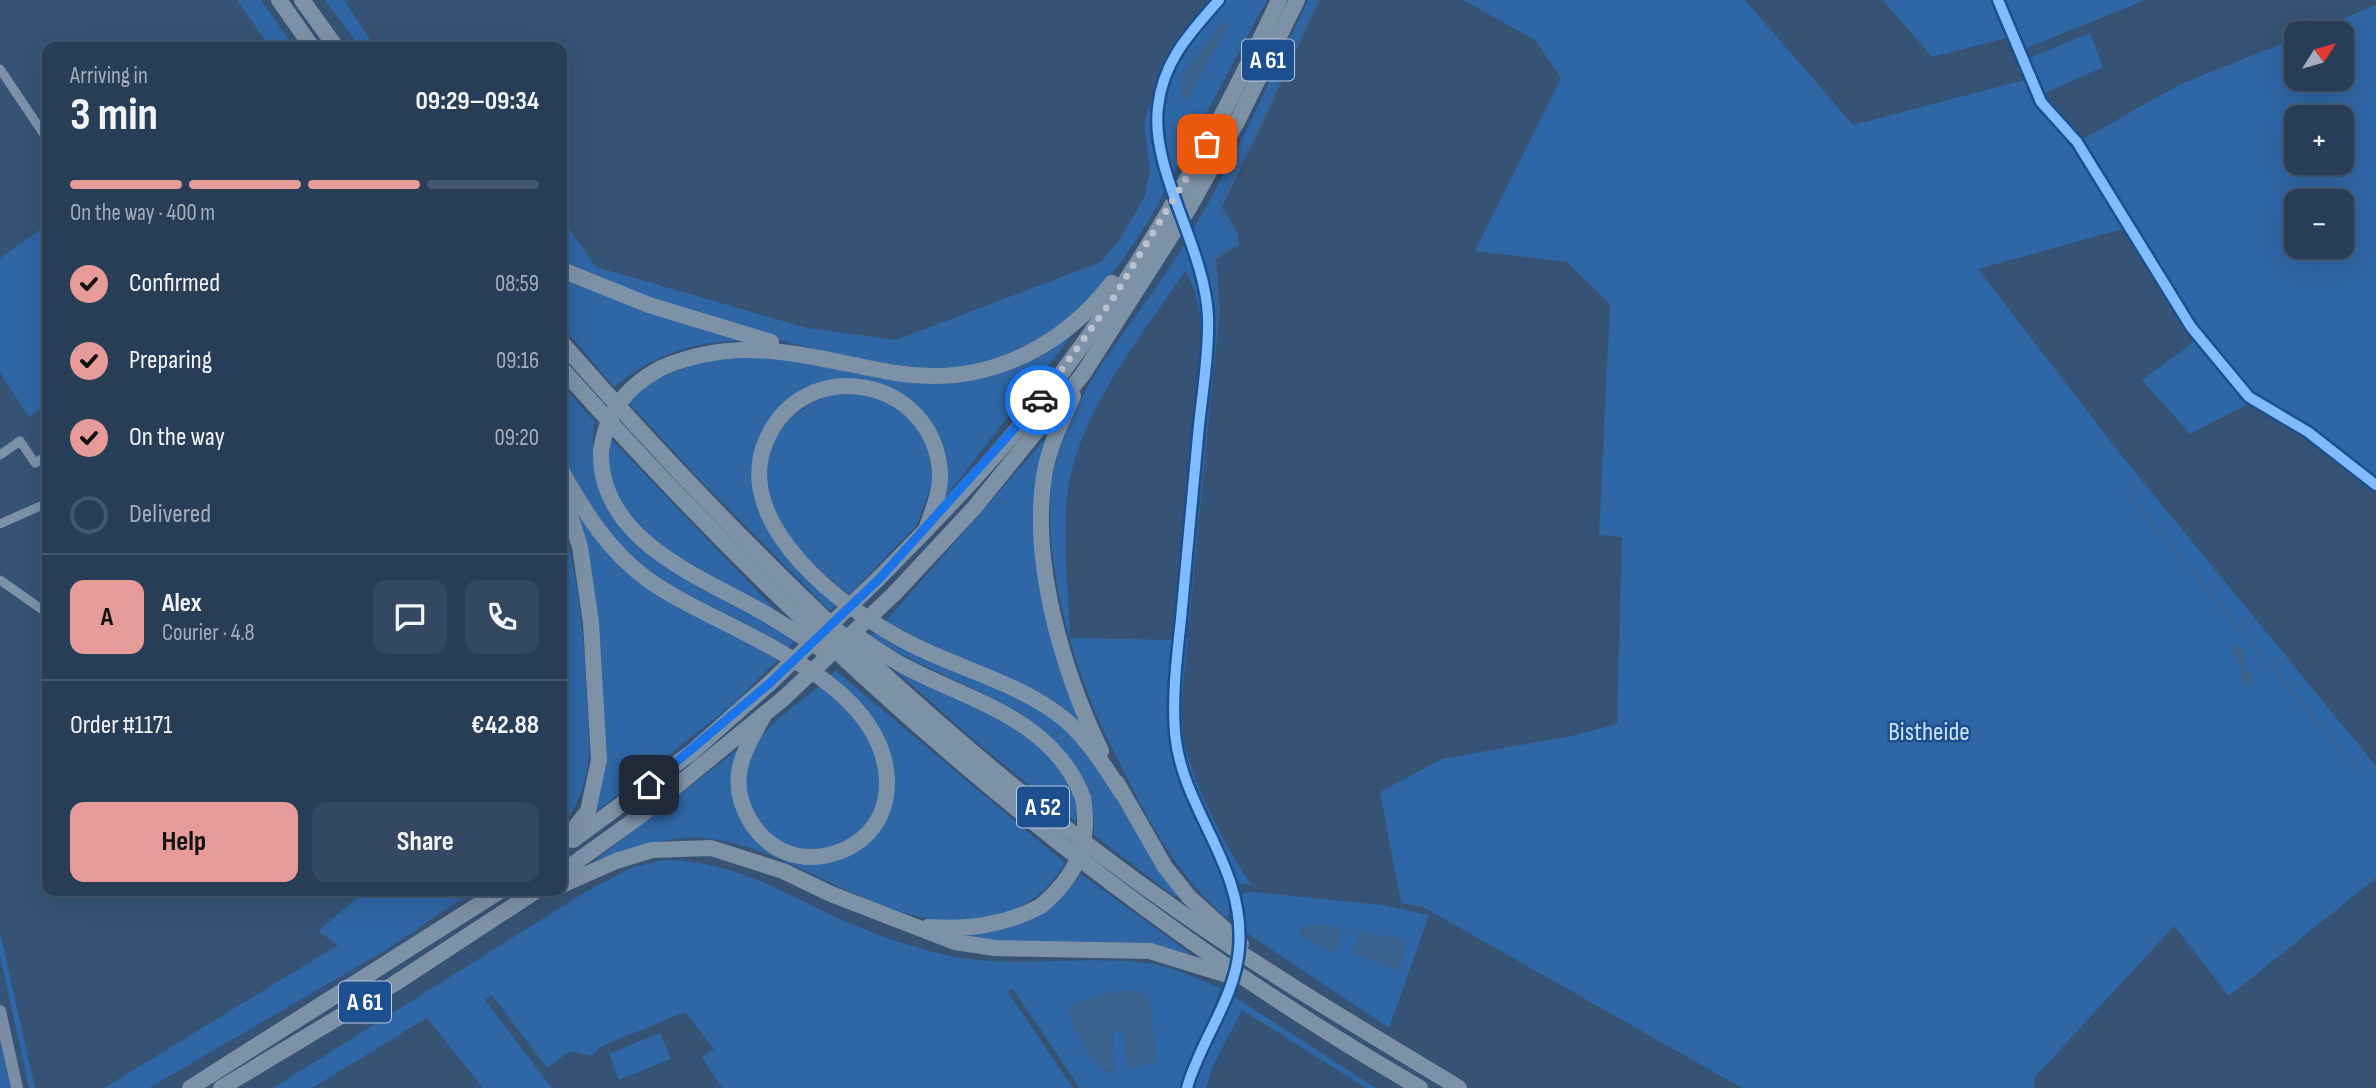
<!DOCTYPE html>
<meta charset="utf-8">
<style>
body{margin:0;font-family:"Sofia Sans Condensed",sans-serif;background:#344961;color:#f1f3f6;height:100vh;display:flex;flex-direction:column;font-size:26px;white-space:nowrap}
*{box-sizing:border-box;margin:0}
p{font-size:23px;color:#a5aeba}
.icon{flex:none;width:38px;height:38px;fill:none;stroke:currentColor;stroke-width:2;stroke-linecap:round;stroke-linejoin:round}
.map{position:relative;flex:1;overflow:hidden}
.side{position:absolute;left:42px;top:42px;width:525px;height:854px;display:flex;flex-direction:column;background:#283e57;border-radius:14px;box-shadow:0 7px 28px #0002,0 0 0 2px #44576d}
.side>*{flex:none}
.needle{width:46px;rotate:53deg}
.buttons{position:absolute;left:2284px;top:21px;display:grid;gap:14px}
.buttons a{display:grid;place-items:center;width:70px;height:70px;border-radius:14px;background:#283e57;box-shadow:0 7px 28px #0002,0 0 0 2px #44576d;font-size:35px}
.pin{position:absolute;display:grid;place-items:center;width:60px;height:60px;color:#fff;margin:-30px;border-radius:14px;box-shadow:0 4px 10px #0006}
.courier{position:absolute;display:grid;place-items:center;width:70px;height:70px;margin:-35px;border:5px solid #1a73e8;border-radius:50%;background:#fff;color:#222;box-shadow:0 2px 9px #0007}
.overview em{font-style:normal;font-weight:700}
.overview div{display:flex;flex-direction:column-reverse}
.overview{display:flex;align-items:center;justify-content:space-between;height:119px;padding:0 28px}
h1{font-size:46px;font-weight:700;line-height:52px}
.bar{display:grid;grid-template-columns:repeat(4,1fr);gap:10px 7px;align-content:center;height:84px;padding:0 28px}
.bar i{height:9px;border-radius:5px;background:#44576d}
.bar .current{background:#e69b98}
.bar p{grid-column:span 4}
.line{display:flex;align-items:center;gap:18px;padding:0 28px;border-top:2px solid #44576d}
.line div{flex:1}
.round{display:grid;place-items:center;flex:none;width:74px;height:74px;border-radius:14px;background:#344961}
ol{padding:0 28px;list-style:none}
li{display:flex;align-items:center;gap:21px;height:77px}
li p{margin-inline-start:auto}
li .icon{padding:7px;border-radius:50%;background:#e69b98;color:#111;stroke-width:4}
li:last-child{color:#a5aeba}
li i{width:38px;height:38px;border:4px solid #44576d;border-radius:50%}
.primary-button{display:flex;gap:14px;margin-top:auto;padding:14px 28px}
.primary-button a{flex:1;height:80px;border-radius:14px;background:#e69b98;color:#111;font-size:28px;font-weight:700;line-height:80px;text-align:center}
.primary-button a+a{background:#344961;color:#f1f3f6}
.map>svg:first-child{display:block}
</style>
<div class="map">
<svg width="2376" height="1088" viewBox="0 0 2376 1088">
<rect width="100%" height="100%" fill="#365274"/>
<!-- green -->
<g fill="#2f66a5" fill-rule="evenodd">
<path d="M237 0H261L294 47H270Z"/>
<path d="M325 0H344L375 47H360Z"/>
<path d="M1223 0H1267L1174 173C1142 94 1175 58 1223 0Z"/>
<path d="M1308 0H1320L1222 207 1238 234 1239 245 1216 259 1220 311 1214 367 1199 366C1202 334 1203 299 1185 271 1136 345 1072 418 1066 509 1063 551 1069 596 1070 638L1175 640C1173 678 1167 719 1175 758 1186 812 1237 860 1228 919 1174 875 1144 811 1113 750 1076 678 1044 571 1051 490 1053 457 1074 410 1091 381 1117 339 1149 300 1175 259 1227 177 1267 87 1308 0Z"/>
<path d="M1463 0H1745L1853 125 2028 79 2039 104 2074 144 2126 228 1978 269 2122 456 2376 766V878L2229 996 2174 926 2035 1077 2034 1088H1742L1423 907 1401 903 1380 792 1442 759 1571 736 1617 724 1622 537 1599 535 1610 304 1567 262 1475 251 1561 78 1535 40Z"/>
<path d="M1883 0H1994L2010 37 1932 57Z"/>
<path d="M2000 0H2145L2022 50Z"/>
<path d="M2376 5V482L2310 430 2247 391 2173 295 2079 141 2181 84 2296 38V79H2342V33H2307ZM2342 117V163H2296V117ZM2296 201H2342V247H2296Z"/>
<path d="M2090 33 2103 67 2041 95 2026 59Z"/>
<path d="M1163 62C1160 82 1150 110 1154 130 1156 146 1166 165 1166 182 1166 201 1120 265 1106 281 1075 316 1041 345 996 360 896 395 661 302 562 263V219L596 267 807 328 896 340 1101 262 1120 239 1145 196 1150 171 1144 124Z"/>
<path d="M47 225V404L29 417 0 373V258Z"/>
<path d="M562 273 742 340C693 342 653 355 614 387L562 326Z"/>
<path d="M1079 326 936 509 943 485 916 411 843 382 774 420 758 496 838 603 830 611 701 481 627 401 650 380 731 352 971 378Z"/>
<path d="M2198 339 2252 402 2190 434 2142 380Z"/>
<path d="M562 384 594 421C590 473 596 502 633 540L796 640 788 648 691 599 627 558 581 500 562 462Z"/>
<path d="M838 393H861L884 399 918 427 928 451 933 481 917 525 849 595C824 573 795 551 778 521 747 463 778 409 838 393Z"/>
<path d="M1053 430 1037 527 1088 732 886 621Z"/>
<path d="M611 439 783 618C717 582 591 533 611 439Z"/>
<path d="M568 495 599 542 781 657 732 705 587 819 602 738Z"/>
<path d="M562 518C579 579 585 641 587 704 588 723 590 743 588 763 585 786 577 808 562 826Z"/>
<path d="M878 629 1047 711 1088 751 1178 894 1175 897 1094 835C1096 714 950 689 869 636Z"/>
<path d="M1188 638C1185 671 1179 707 1184 740 1191 780 1228 853 1252 885L1238 883 1185 764 1178 711 1181 639Z"/>
<path d="M874 652 1045 745 1077 799 1076 822 982 747Z"/>
<path d="M836 671 1065 863C1052 886 1031 904 1006 913 901 949 813 854 713 839 667 832 638 851 595 860L742 746 743 813 798 857 866 839 891 771 828 677Z"/>
<path d="M820 686C833 698 848 709 859 722 894 764 885 837 825 850 775 860 732 804 750 757 761 727 795 706 820 686Z"/>
<path d="M665 860C742 861 791 899 859 927 889 940 923 950 955 957 1018 968 1083 955 1146 963 1172 966 1197 979 1221 988L1182 1088H1080L1013 989 1007 991 1073 1088H722L702 1057 714 1049 685 1012 602 1046 591 1056 570 1051 547 1068 492 995 485 1000 552 1088H483L427 1018 312 1088H273L582 894 633 867ZM1154 1026 1112 1030 1114 1074 1105 1071 1074 1028Z"/>
<path d="M1081 874 1191 954 1131 943 993 942 946 934 1043 912 1058 902Z"/>
<path d="M365 891H473L386 950 149 1088H104L338 945 318 931Z"/>
<path d="M1253 892 1381 905 1429 915 1389 1028 1245 932 1240 898 1244 893ZM1299 934 1339 945 1330 952Z"/>
<path d="M0 932 35 1088H29L0 956Z"/>
<path d="M1233 996 1376 1088H1366L1242 1010 1213 1066 1206 1088H1191L1203 1054Z"/>
<path d="M660 1033 671 1059 619 1080 609 1054Z"/>
<path d="M0 1039 10 1088H0Z"/>
</g>
<!-- water -->
<g fill="#3b618d">
<path d="M1223 22 1229 25 1187 100 1181 98 1182 74Z"/>
<path d="M2237 645 2245 652V667L2255 681 2250 685 2241 680 2240 664 2232 653 2233 646Z"/>
<path d="M1323 925 1337 927 1342 934 1335 951 1330 952 1299 934 1302 926Z"/>
<path d="M1360 931 1406 940 1400 971 1352 953Z"/>
<path d="M1140 990 1150 1002 1157 1062 1127 1069 1123 1032 1112 1031 1114 1074C1091 1067 1070 1028 1069 1005L1116 991Z"/>
</g>
<g fill="none" stroke-linecap="round" stroke-linejoin="round">
<!-- stream -->
<g stroke="#3b618d" stroke-width="2.5">
<path d="M1231 228 1221 211 1220 203 1258 131 1318 0"/>
<path d="M2128 494 2357 769"/>
<path d="M1188 622 1218 311 1213 259 1235 246V236"/>
</g>
<!-- street-tunnel -->
<path stroke="#546c89" stroke-width="9" stroke-dasharray="9 4.5" stroke-linecap="butt" d="M1183 215 1191 238"/>
<!-- street -->
<g stroke="#7d92a8" stroke-width="9">
<path d="M0 69 47 139"/>
<path d="M1170 181C1166 165 1159 149 1157 133 1151 77 1184 39 1219 0"/>
<path d="M1191 238 1205 290 1208 338C1200 423 1191 508 1183 593 1178 644 1168 701 1178 752 1189 811 1229 852 1238 916"/>
<path d="M0 455 20 441 35 463 47 456"/>
<path d="M0 524 47 503"/>
<path d="M0 580 47 613"/>
<path d="M1187 1088 1192 1070 1222 1005"/>
</g>
<!-- secondary -->
<path stroke="#798da4" stroke-width="12" d="M0 1011 17 1088"/>
<!-- highway -->
<g stroke="#7e92a7" stroke-width="16">
<path d="M279 0 312 47"/>
<path d="M302 0 336 47"/>
<path d="M562 270 649 305 771 342"/>
<path d="M562 343C744 551 952 754 1180 912 1270 975 1365 1031 1459 1088"/>
<path d="M661 368C746 332 811 359 896 373 982 387 1059 351 1112 283"/>
<path d="M562 369C814 652 1091 898 1420 1088"/>
<path d="M1073 396C1062 421 1050 444 1045 471 1029 559 1063 672 1101 751"/>
<path d="M601 451C599 534 686 571 748 604 773 617 797 633 821 649"/>
<path d="M562 472C585 513 609 551 647 579 717 630 885 674 887 782 887 804 879 824 863 838 843 855 813 862 788 853 757 842 735 806 739 773 742 752 754 734 764 715"/>
<path d="M562 490 580 547 591 623 599 760 588 811 562 844"/>
<path d="M926 530C932 512 941 492 940 473 934 377 804 352 766 441 730 525 846 612 911 644 958 668 1011 681 1055 712 1084 732 1103 764 1122 793"/>
<path d="M879 578C933 523 989 466 1037 405 1135 282 1212 142 1279 0"/>
<path d="M895 593 974 508 1083 374 1189 208 1238 120 1297 0"/>
<path d="M856 635C872 646 888 658 906 667 973 702 1054 720 1083 798"/>
<path d="M1117 783 1165 867 1189 897 1241 944"/>
<path d="M573 840 691 753 771 682"/>
<path d="M562 872 640 816 784 698"/>
<path d="M562 885 616 861 652 850 711 848 783 871 831 894 955 942 995 948 1150 951 1234 977"/>
<path d="M928 927C969 930 1005 925 1041 906"/>
<path d="M190 1088 500 891"/>
<path d="M221 1088 394 984 536 891"/>
</g>
<!-- street-bridge -->
<path stroke="#7d92a8" stroke-width="9" d="M1222 1005C1234 976 1242 948 1238 916"/>
<!-- highway-bridge -->
<g stroke="#7e92a7" stroke-width="16">
<path d="M601 451C607 411 626 387 661 368"/>
<path d="M771 682 879 578"/>
<path d="M784 698 895 593"/>
<path d="M1041 906C1076 876 1091 845 1083 798"/>
</g>
<defs>
<g id="cycleway">
<path d="M1998 0 2041 102 2077 142 2191 327 2249 397 2308 432 2376 485"/>
<path d="M1187 1088C1200 1041 1235 999 1239 949 1246 865 1182 811 1175 733 1172 695 1177 656 1181 619 1187 554 1193 489 1199 425 1203 389 1209 352 1208 317 1205 246 1150 172 1158 107 1163 61 1190 33 1219 0"/>
</g>
</defs>
<!-- cycleway casing -->
<use href="#cycleway" stroke="#1b4f8f" stroke-width="15"/>
<!-- cycleway -->
<use href="#cycleway" stroke="#80bcff" stroke-width="10"/>
</g>
<g fill="none" stroke-linecap="round" stroke-linejoin="round">
<!-- done -->
<path stroke="#b9c2ce" stroke-width="7" stroke-dasharray="0 12.6" d="M1040 400 1114 297 1207 144"/>
<!-- route -->
<path stroke="#1a73e8" stroke-width="9" d="M649 785 771 682 880 578 1040 400"/>
</g>
<g text-anchor="middle" stroke-width="5" stroke-linejoin="round" paint-order="stroke">
<!-- shield labels -->
<g fill="#1b4f8f" stroke="#bbcadd" stroke-width="2">
<rect x="1242" y="39.5" width="52" height="41" rx="5"/>
<rect x="1017" y="786.5" width="52" height="41" rx="5"/>
<rect x="339" y="981.5" width="52" height="41" rx="5"/>
</g>
<g font-size="24" font-weight="bold" fill="#fff">
<text x="1268" y="68">A 61</text>
<text x="1043" y="815">A 52</text>
<text x="365" y="1010">A 61</text>
</g>
<!-- park labels -->
<g font-size="26" fill="#cfe3fa" stroke="#1b4f8f">
<text x="1929" y="740">Bistheide</text>
</g>
</g>
</svg>
<div class="buttons">
<a><svg class="needle" viewBox="-14 -14 28 28"><path d="M0-13l5 13h-10z" fill="#e53935"/><path d="M0 13l5-13h-10z" fill="#a5aeba"/></svg></a>
<a>+</a>
<a>−</a>
</div>
<div class="pin" style="left:1207px;top:144px;background:#ea580c"><svg class="icon" aria-label="bag" viewBox="0 0 24 24"><path d="M5 8h14l-1 12H6zM9 8a3 3 0 0 1 6 0"/></svg></div>
<div class="pin" style="left:649px;top:785px;background:#1f2937"><svg class="icon" aria-label="home" viewBox="0 0 24 24"><path d="M3 11l9-7 9 7M6 9v11h12V9"/></svg></div>
<div class="courier" style="left:1040px;top:400px"><svg class="icon" aria-label="car" viewBox="0 0 24 24"><path d="M5 17H2v-5l4-1 3-4h7l3 4 3 1v5h-3M9 17h6M6 11h13"/><circle cx="7" cy="17" r="2"/><circle cx="17" cy="17" r="2"/></svg></div>
<section class="side">
<div class="overview"><div><h1>3 min</h1><p>Arriving in</p></div><em>09:29–09:34</em></div>
<div class="bar"><i class="current"></i><i class="current"></i><i class="current"></i><i></i><p>On the way · 400 m</p></div>
<ol>
<li><svg class="icon" aria-label="check" viewBox="0 0 24 24"><path d="M5 12l5 5 9-10"/></svg>Confirmed<p>08:59</p></li>
<li><svg class="icon" aria-label="check" viewBox="0 0 24 24"><path d="M5 12l5 5 9-10"/></svg>Preparing<p>09:16</p></li>
<li><svg class="icon" aria-label="check" viewBox="0 0 24 24"><path d="M5 12l5 5 9-10"/></svg>On the way<p>09:20</p></li>
<li><i></i>Delivered</li>
</ol>
<div class="line" style="height:126px"><b class="round" style="background:#e69b98;color:#111">A</b><div><b>Alex</b><p>Courier · 4.8</p></div><a class="round"><svg class="icon" aria-label="chat" viewBox="0 0 24 24"><path d="M4 5h16v11H9l-5 4z"/></svg></a><a class="round"><svg class="icon" aria-label="phone" viewBox="0 0 24 24"><path d="M5 4h4l2 5-3 2q2 4 5 5l2-3 5 2v4C11 20 4 13 5 4z"/></svg></a></div>
<div class="line" style="height:91px"><div>Order #1171</div><b>€42.88</b></div>
<div class="primary-button"><a>Help</a><a>Share</a></div>
</section>
</div>
